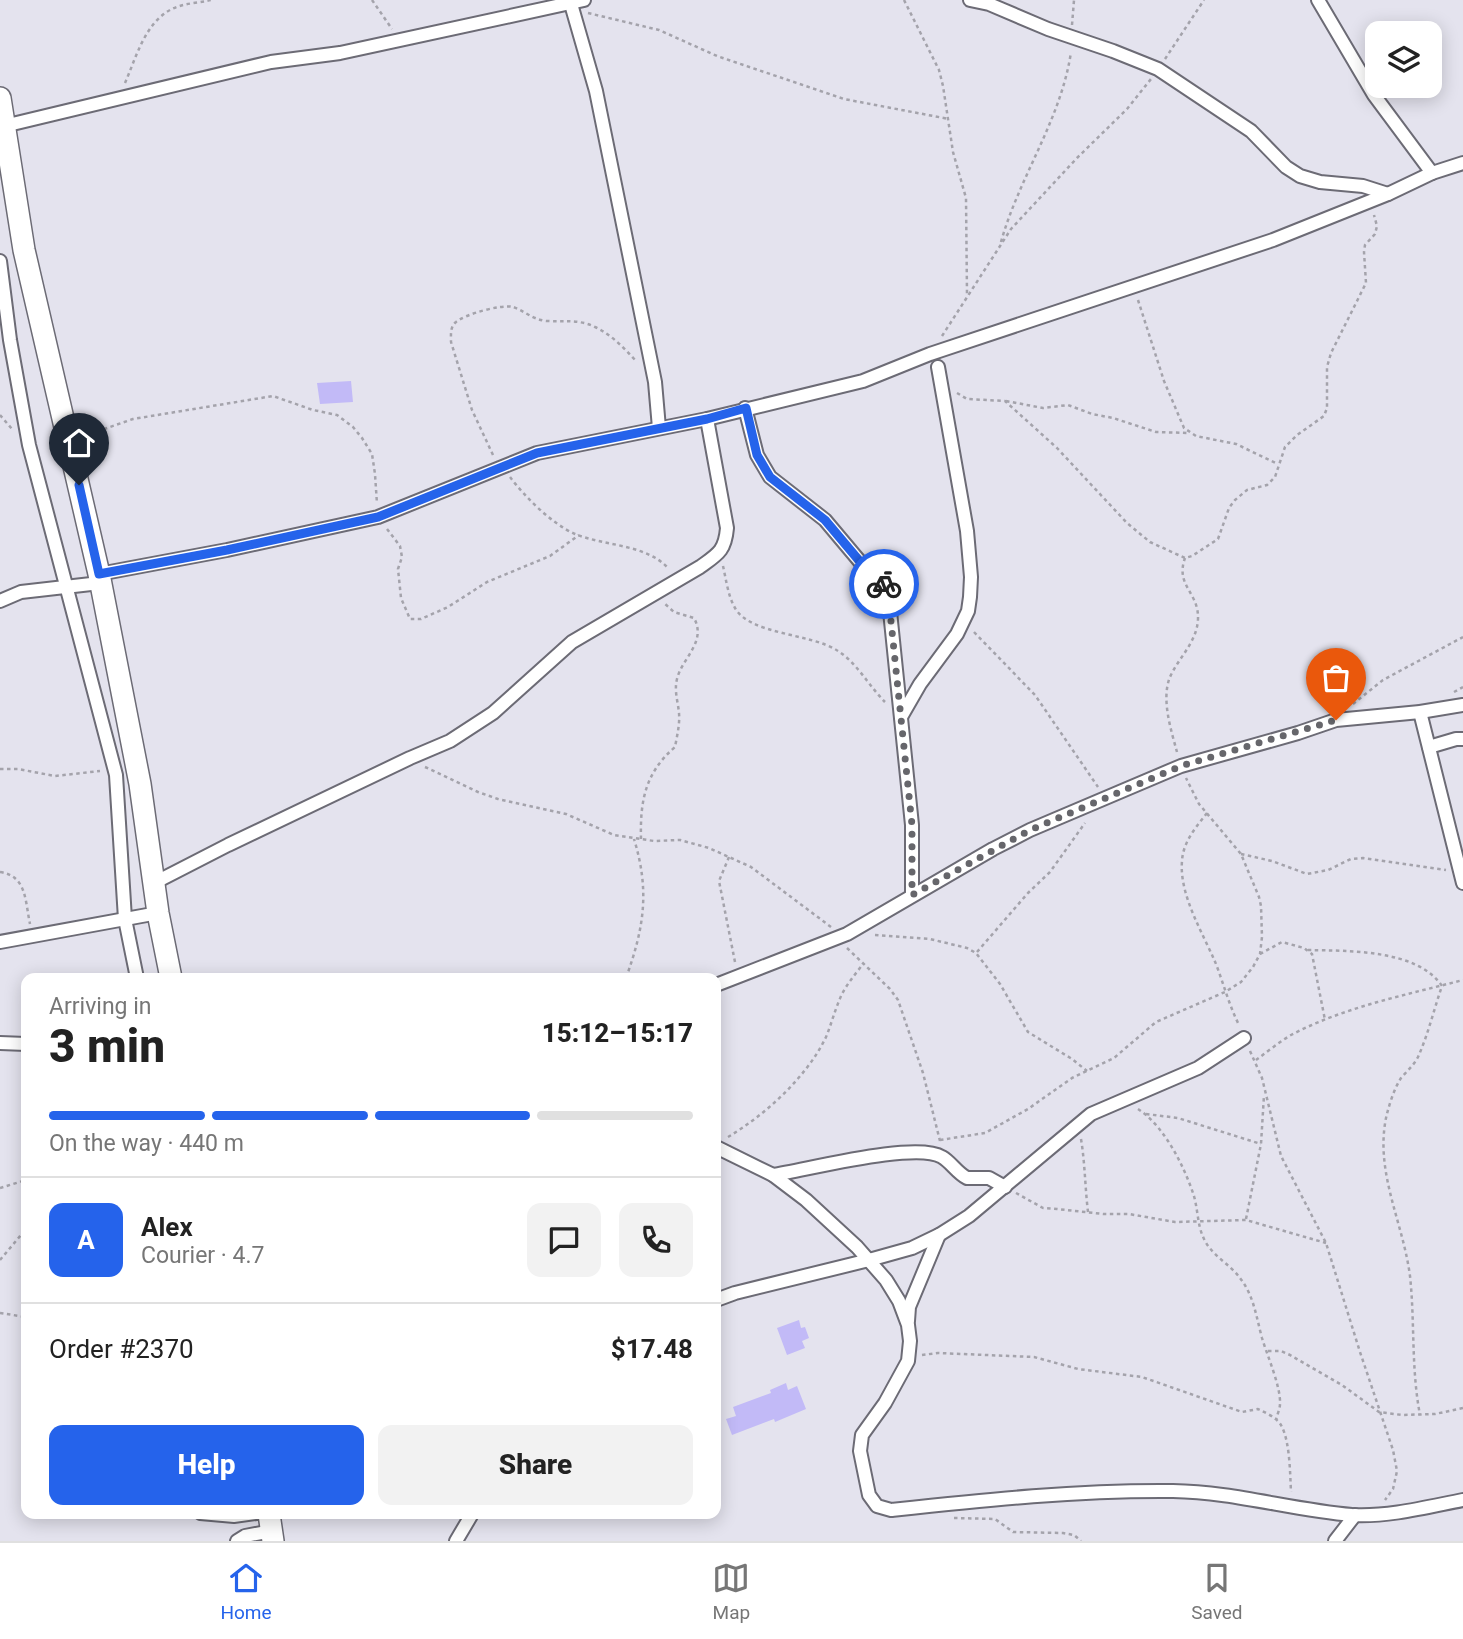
<!DOCTYPE html>
<meta charset="utf-8">
<style>
body{margin:0;font-family:Roboto,sans-serif;background:#f2f2f2;color:#222;height:100vh;display:flex;flex-direction:column;font-size:26px;white-space:nowrap}
*{box-sizing:border-box;margin:0}
p{font-size:23px;color:#767676}
.icon{flex:none;width:38px;height:38px;fill:none;stroke:currentColor;stroke-width:2;stroke-linecap:round;stroke-linejoin:round}
.map{position:relative;flex:1;overflow:hidden}
.details{position:absolute;left:21px;top:973px;width:700px;height:546px;display:flex;flex-direction:column;background:#fff;border-radius:14px;box-shadow:0 4px 18px #0003}
.details>*{flex:none}
.fabs{position:absolute;left:1365px;top:21px;display:grid;gap:14px}
.fabs a{display:grid;place-items:center;width:77px;height:77px;border-radius:14px;background:#fff;box-shadow:0 4px 18px #0003;font-size:35px}
.pin{position:absolute;display:grid;place-items:center;width:60px;height:60px;color:#fff;margin:-72px -30px;border-radius:50% 50% 50% 0;rotate:-45deg;box-shadow:0 0 7px #0007}
.pin .icon{rotate:45deg}
.courier{position:absolute;display:grid;place-items:center;width:70px;height:70px;margin:-35px;border:5px solid #2563eb;border-radius:50%;background:#fff;color:#222;box-shadow:0 2px 9px #0007}
.summary em{font-style:normal;font-weight:800}
.summary div{display:flex;flex-direction:column-reverse}
.summary{display:flex;align-items:center;justify-content:space-between;height:119px;padding:0 28px}
h1{font-size:46px;font-weight:800;line-height:52px}
.bar{display:grid;grid-template-columns:repeat(4,1fr);gap:10px 7px;align-content:center;height:84px;padding:0 28px}
.bar i{height:9px;border-radius:5px;background:#e0e0e0}
.bar .current{background:#2563eb}
.bar p{grid-column:span 4}
.line{display:flex;align-items:center;gap:18px;padding:0 28px;border-top:2px solid #e0e0e0}
.line div{flex:1}
.round{display:grid;place-items:center;flex:none;width:74px;height:74px;border-radius:14px;background:#f2f2f2}
.cta{display:flex;gap:14px;margin-top:auto;padding:14px 28px}
.cta a{flex:1;height:80px;border-radius:14px;background:#2563eb;color:#fff;font-size:28px;font-weight:800;line-height:80px;text-align:center}
.cta a+a{background:#f2f2f2;color:#222}
.tab-bar{display:flex;justify-content:space-around;align-items:center;height:98px;border-top:2px solid #e0e0e0;background:#fff;font-size:19px;color:#767676}
.tab-bar a{display:grid;justify-items:center;gap:4px}
.tab-bar .current{color:#2563eb}
.map>svg:first-child{display:block}
</style>
<div class="map">
<svg width="1463" height="1541" viewBox="0 0 1463 1541">
<rect width="100%" height="100%" fill="#e4e3ee"/>
<!-- building -->
<g fill="#c2baf7">
<path d="M351 381 353 402 320 404 317 383Z"/>
<path d="M799 1320 801 1328 805 1327 809 1338 802 1341 805 1348 787 1355 777 1328Z"/>
<path d="M786 1383 788 1390 797 1386 806 1409 775 1422 774 1419 732 1435 726 1419 736 1416 733 1407 771 1393 770 1390Z"/>
</g>
<g fill="none" stroke-linecap="round" stroke-linejoin="round">
<defs>
<path id="lane" d="M197 1514 200 1516 234 1519 264 1515"/>
<g id="street">
<path d="M970 0 989 4 1048 29 1113 51 1158 69 1251 131 1286 167 1300 176 1320 182 1363 186 1388 194"/>
<path d="M1318 0 1374 95 1432 173"/>
<path d="M571 4 596 91 655 382 659 428"/>
<path d="M4 126 271 62 340 53 584 0"/>
<path d="M0 261 10 340 29 445 116 775 125 919 137 978"/>
<path d="M745 408 757 455 770 477 825 520 867 570 884 583 888 592 912 825V895"/>
<path d="M99 574 227 550 378 517 537 453 707 419 863 381 930 354 1273 240 1388 194 1432 173 1463 163"/>
<path d="M0 601 21 592 100 583"/>
<path d="M1420 712 1463 883"/>
<path d="M901 717 920 684 957 634 968 611 970 597 971 577 967 531 938 367"/>
<path d="M1429 747 1456 739H1463"/>
<path d="M154 883 228 845 410 758 450 741 493 713 572 642 700 567C718 554 725 551 727 528L707 419"/>
<path d="M0 942 158 913"/>
<path d="M716 985 847 934 993 849 1030 830 1181 766 1298 733 1336 720 1420 712 1463 705"/>
<path d="M0 1043 26 1044"/>
<path d="M716 1147 773 1175 806 1200 857 1247 886 1280 899 1301 908 1325 910 1341 908 1361 885 1403 862 1435 860 1451 869 1495 877 1506 891 1510C985 1500 1078 1490 1173 1491 1234 1492 1292 1510 1352 1515 1389 1517 1427 1507 1463 1500"/>
<path d="M773 1175C807 1170 916 1141 942 1157 951 1162 957 1173 967 1178H989L1005 1187"/>
<path d="M716 1300 735 1293 869 1260 912 1248 939 1235 969 1216 1091 1114 1198 1068 1244 1038"/>
<path d="M908 1321 909 1307 939 1235"/>
<path d="M237 1541 245 1536 272 1531"/>
<path d="M456 1541 472 1514"/>
<path d="M1335 1541 1355 1515"/>
</g>
<g id="highway">
<path d="M0 98 24 250 99 574 140 784 158 913 171 978"/>
<path d="M269 1514 273 1541"/>
</g>
</defs>
<!-- lane casing -->
<use href="#lane" stroke="#6c6b75" stroke-width="10"/>
<!-- street casing -->
<use href="#street" stroke="#6c6b75" stroke-width="16"/>
<!-- highway casing -->
<use href="#highway" stroke="#6c6b75" stroke-width="24"/>
<!-- path -->
<g stroke="#a4a3ab" stroke-width="2.5" stroke-dasharray="3.5 3.5" stroke-linecap="butt">
<path d="M372 0 392 29"/>
<path d="M904 0 939 70 943 86 953 152 966 198 967 294"/>
<path d="M588 13 659 30 717 56 844 99 949 119"/>
<path d="M1072 25 1074 0"/>
<path d="M1165 59 1204 0"/>
<path d="M125 83C136 58 145 22 172 9 184 3 199 3 211 0"/>
<path d="M1001 242C1019 177 1061 120 1071 52"/>
<path d="M1138 300 1164 381 1184 428 1196 436 1236 444 1278 464"/>
<path d="M942 336 1011 229 1077 158 1127 109 1151 79"/>
<path d="M957 393 967 399 1005 401 1057 448 1127 523 1150 542 1185 558 1192 556 1218 539 1229 508 1235 500 1247 490 1267 485 1275 477 1285 447 1297 435 1324 416 1327 408V367L1331 353 1366 283 1364 252 1365 245 1375 234 1377 226 1374 215"/>
<path d="M1006 401 1043 408 1068 405 1092 414 1113 418 1156 432 1189 433"/>
<path d="M0 415 12 429"/>
<path d="M84 436 133 419 273 396 313 410 337 415 353 427 362 438 372 454 375 474 377 504"/>
<path d="M493 455 472 410 451 342C451 334 450 327 456 322 465 314 502 304 513 307 525 311 533 320 547 321 564 322 579 319 595 327 612 335 624 348 636 361"/>
<path d="M510 477C525 497 552 524 575 534 604 546 647 544 669 569"/>
<path d="M387 529 400 546 402 557 398 569 401 598 410 619H421L448 607 487 582 550 556 579 535"/>
<path d="M723 566C726 579 728 596 735 608 750 635 811 633 838 651 857 663 869 686 885 702"/>
<path d="M974 632 1035 695 1098 787"/>
<path d="M1454 692 1463 687"/>
<path d="M1353 704 1383 680 1463 637"/>
<path d="M1177 752C1171 730 1161 699 1170 677 1179 657 1197 642 1198 619 1199 592 1175 586 1185 558"/>
<path d="M425 767 478 792 498 799 566 814 614 835 654 841 680 840 709 848 751 867 831 927"/>
<path d="M0 769H18L55 776 100 771"/>
<path d="M1207 813C1196 827 1183 842 1182 861 1179 895 1203 933 1216 964 1224 985 1229 1005 1239 1025"/>
<path d="M641 839C640 801 645 773 675 747 677 736 680 724 679 713 678 702 674 691 677 679 682 658 707 642 694 618L674 612 664 603"/>
<path d="M1241 854 1272 861 1307 874 1328 870 1351 859 1363 858 1446 870"/>
<path d="M729 857 719 881 735 962"/>
<path d="M0 872C27 876 25 901 30 924"/>
<path d="M875 935 930 939 967 948 976 953 1000 984 1028 1032 1072 1059 1087 1071"/>
<path d="M847 948 890 989 898 1000 923 1073 940 1141"/>
<path d="M1308 950C1348 951 1417 949 1442 986 1434 1009 1428 1035 1418 1057 1414 1065 1407 1071 1401 1078 1394 1089 1389 1105 1386 1118 1375 1173 1403 1222 1410 1276 1415 1323 1411 1368 1420 1415"/>
<path d="M977 952 1028 893 1050 872 1085 823"/>
<path d="M1260 954 1282 942 1304 948 1312 954 1325 1020"/>
<path d="M626 978C644 928 650 891 634 839"/>
<path d="M1250 1051 1262 1078 1281 1156 1326 1243 1360 1352 1393 1450 1397 1471 1393 1489 1385 1500"/>
<path d="M1256 1060C1267 1052 1279 1042 1291 1035 1344 1007 1406 995 1463 980"/>
<path d="M1138 1109C1164 1126 1183 1164 1193 1193 1198 1207 1197 1225 1204 1239 1212 1256 1230 1264 1240 1278 1254 1296 1256 1316 1262 1338 1267 1355 1281 1387 1280 1404 1280 1409 1277 1415 1276 1420"/>
<path d="M1146 1114 1178 1118 1261 1144"/>
<path d="M728 1137C765 1115 807 1077 826 1037 831 1025 834 1013 839 1001 844 987 854 976 863 964"/>
<path d="M1081 1139C1085 1163 1085 1187 1088 1212"/>
<path d="M940 1140 985 1133 1028 1109 1072 1078 1114 1058 1156 1022 1225 992 1241 982 1253 967 1260 954 1262 937 1261 906 1259 897 1241 854 1199 804 1186 778"/>
<path d="M0 1188 26 1180"/>
<path d="M1016 1193 1043 1208 1057 1209 1103 1214H1129L1175 1222 1246 1220 1326 1243"/>
<path d="M1246 1219 1261 1144 1264 1095"/>
<path d="M0 1260 26 1229"/>
<path d="M0 1313 26 1317"/>
<path d="M1268 1351H1281L1290 1355 1342 1385 1379 1412 1402 1415 1435 1414 1463 1408"/>
<path d="M922 1355 938 1353 1034 1357 1078 1369 1142 1377 1242 1412 1258 1409C1266 1413 1276 1417 1281 1425 1290 1441 1290 1473 1291 1492"/>
<path d="M954 1518 995 1519 1013 1532 1063 1533 1074 1535 1081 1541"/>
</g>
<!-- lane -->
<use href="#lane" stroke="#fff" stroke-width="6"/>
<!-- street -->
<use href="#street" stroke="#fff" stroke-width="12"/>
<!-- highway -->
<use href="#highway" stroke="#fff" stroke-width="21"/>
</g>
<g fill="none" stroke-linecap="round" stroke-linejoin="round">
<!-- done -->
<path stroke="#66666b" stroke-width="7" stroke-dasharray="0 12.6" d="M884 584 889 602 912 825V895L1030 830 1181 766 1336 720"/>
<!-- route -->
<path stroke="#2563eb" stroke-width="9" d="M79 485 99 574 227 550 378 517 537 453 707 419 746 408 757 455 770 477 825 520 867 570 884 584"/>
</g>
</svg>
<div class="fabs">
<a><svg class="icon" aria-label="layers" viewBox="0 0 24 24"><path d="M12 4l9 5-9 5-9-5zM3 14l9 5 9-5"/></svg></a>
</div>
<div class="pin" style="left:1336px;top:720px;background:#ea580c"><svg class="icon" aria-label="bag" viewBox="0 0 24 24"><path d="M5 8h14l-1 12H6zM9 8a3 3 0 0 1 6 0"/></svg></div>
<div class="pin" style="left:79px;top:485px;background:#1f2937"><svg class="icon" aria-label="home" viewBox="0 0 24 24"><path d="M3 11l9-7 9 7M6 9v11h12V9"/></svg></div>
<div class="courier" style="left:884px;top:584px"><svg class="icon" aria-label="bike" viewBox="0 0 24 24"><circle cx="6" cy="16" r="4"/><circle cx="18" cy="16" r="4"/><path d="M6 16l4-8h5l3 8M10 8l3 8H6M13 5h3"/></svg></div>
<section class="details">
<div class="summary"><div><h1>3 min</h1><p>Arriving in</p></div><em>15:12–15:17</em></div>
<div class="bar"><i class="current"></i><i class="current"></i><i class="current"></i><i></i><p>On the way · 440 m</p></div>
<div class="line" style="height:126px"><b class="round" style="background:#2563eb;color:#fff">A</b><div><b>Alex</b><p>Courier · 4.7</p></div><a class="round"><svg class="icon" aria-label="chat" viewBox="0 0 24 24"><path d="M4 5h16v11H9l-5 4z"/></svg></a><a class="round"><svg class="icon" aria-label="phone" viewBox="0 0 24 24"><path d="M5 4h4l2 5-3 2q2 4 5 5l2-3 5 2v4C11 20 4 13 5 4z"/></svg></a></div>
<div class="line" style="height:91px"><div>Order #2370</div><b>$17.48</b></div>
<div class="cta"><a>Help</a><a>Share</a></div>
</section>
</div>
<nav class="tab-bar">
<a class="current"><svg class="icon" aria-label="home" viewBox="0 0 24 24"><path d="M3 11l9-7 9 7M6 9v11h12V9"/></svg>Home</a>
<a><svg class="icon" aria-label="map" viewBox="0 0 24 24"><path d="M3 6l6-2 6 2 6-2v14l-6 2-6-2-6 2zM9 4v14M15 6v14"/></svg>Map</a>
<a><svg class="icon" aria-label="saved" viewBox="0 0 24 24"><path d="M7 4h10v16l-5-4-5 4z"/></svg>Saved</a>
</nav>
